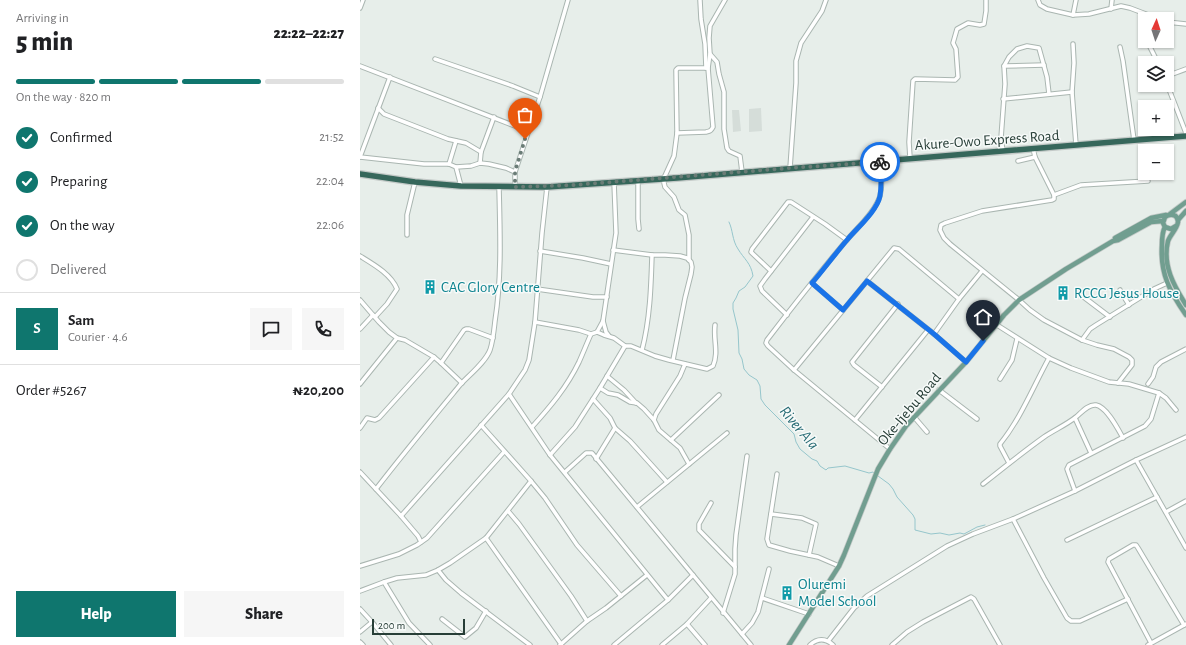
<!DOCTYPE html>
<meta charset="utf-8">
<style>
body{margin:0;font-family:"Alegreya Sans",sans-serif;background:#f6f6f6;color:#202124;height:100vh;display:flex;flex-direction:column;font-size:15px;white-space:nowrap}
*{box-sizing:border-box;margin:0}
p{font-size:13px;color:#757577}
.icon{flex:none;width:22px;height:22px;fill:none;stroke:currentColor;stroke-width:2;stroke-linecap:round;stroke-linejoin:round}
.map{position:relative;flex:1;overflow:hidden}
.drawer{display:flex;flex-direction:column;background:#fff;width:360px}
.drawer>*{flex:none}
.needle{width:26px;rotate:3deg}
.tools{position:absolute;left:778px;top:12px;display:grid;gap:8px}
.tools a{display:grid;place-items:center;width:36px;height:36px;border-radius:0px;background:#fff;box-shadow:0 1px 3px #0004;font-size:20px}
.scale{position:absolute;left:12px;bottom:10px;width:93px;box-sizing:border-box;padding-left:4px;border:2px solid #273e37;border-top:0;font-size:11px;line-height:14px;white-space:nowrap;color:#273e37;-webkit-text-stroke:3px #f7faf9;paint-order:stroke}
.pin{position:absolute;display:grid;place-items:center;width:34px;height:34px;color:#fff;margin:-41px -17px;border-radius:50% 50% 50% 0;rotate:-45deg;box-shadow:0 0 4px #0007}
.pin .icon{rotate:45deg}
.courier{position:absolute;display:grid;place-items:center;width:40px;height:40px;margin:-20px;border:3px solid #1a73e8;border-radius:50%;background:#fff;color:#222;box-shadow:0 1px 5px #0007}
.head em{font-style:normal;font-weight:800}
.head div{display:flex;flex-direction:column-reverse}
.head{display:flex;align-items:center;justify-content:space-between;height:68px;padding:0 16px}
h1{font-size:26px;font-weight:800;line-height:30px}
.bar{display:grid;grid-template-columns:repeat(4,1fr);gap:6px 4px;align-content:center;height:48px;padding:0 16px}
.bar i{height:5px;border-radius:3px;background:#e0e0e0}
.bar .selected{background:#0f766e}
.bar p{grid-column:span 4}
.line{display:flex;align-items:center;gap:10px;padding:0 16px;border-top:1px solid #e0e0e0}
.line div{flex:1}
.round{display:grid;place-items:center;flex:none;width:42px;height:42px;border-radius:0px;background:#f6f6f6}
ol{padding:0 16px;list-style:none}
li{display:flex;align-items:center;gap:12px;height:44px}
li p{margin-inline-start:auto}
li .icon{padding:4px;border-radius:50%;background:#0f766e;color:#fff;stroke-width:4}
li:last-child{color:#757577}
li i{width:22px;height:22px;border:2px solid #e0e0e0;border-radius:50%}
.cta{display:flex;gap:8px;margin-top:auto;padding:8px 16px}
.cta a{flex:1;height:46px;border-radius:0px;background:#0f766e;color:#fff;font-size:16px;font-weight:800;line-height:46px;text-align:center}
.cta a+a{background:#f6f6f6;color:#202124}
main{display:flex;flex:1;min-height:0}
.map>svg:first-child{display:block}
</style>
<main>
<section class="drawer">
<div class="head"><div><h1>5 min</h1><p>Arriving in</p></div><em>22:22–22:27</em></div>
<div class="bar"><i class="selected"></i><i class="selected"></i><i class="selected"></i><i></i><p>On the way · 820 m</p></div>
<ol>
<li><svg class="icon" aria-label="check" viewBox="0 0 24 24"><path d="M5 12l5 5 9-10"/></svg>Confirmed<p>21:52</p></li>
<li><svg class="icon" aria-label="check" viewBox="0 0 24 24"><path d="M5 12l5 5 9-10"/></svg>Preparing<p>22:04</p></li>
<li><svg class="icon" aria-label="check" viewBox="0 0 24 24"><path d="M5 12l5 5 9-10"/></svg>On the way<p>22:06</p></li>
<li><i></i>Delivered</li>
</ol>
<div class="line" style="height:72px"><b class="round" style="background:#0f766e;color:#fff">S</b><div><b>Sam</b><p>Courier · 4.6</p></div><a class="round"><svg class="icon" aria-label="chat" viewBox="0 0 24 24"><path d="M4 5h16v11H9l-5 4z"/></svg></a><a class="round"><svg class="icon" aria-label="phone" viewBox="0 0 24 24"><path d="M5 4h4l2 5-3 2q2 4 5 5l2-3 5 2v4C11 20 4 13 5 4z"/></svg></a></div>
<div class="line" style="height:52px"><div>Order #5267</div><b>₦20,200</b></div>
<div class="cta"><a>Help</a><a>Share</a></div>
</section>
<div class="map">
<svg width="826" height="645" viewBox="0 0 826 645">
<rect width="100%" height="100%" fill="#e7eeea"/>
<!-- built -->
<g fill="#d5ddd9">
<path d="M401 108 402 131 389 132V109Z"/>
<path d="M372 110H379L381 131 373 132Z"/>
</g>
<g fill="none" stroke-linecap="round" stroke-linejoin="round">
<!-- stream -->
<g stroke="#96c6cc" stroke-width="1">
<path d="M369 222C373 230 372 240 378 249 384 259 391 263 393 276L385 287 379 291 376 298 373 303V309L378 330 379 353 382 359 384 369 389 375 397 380 400 386 401 399 405 405 434 434 436 442 440 449 452 459 457 461 460 466 466 470 468 468 485 466 509 473 513 472 514 473"/>
<path d="M518 476 529 484 533 489 537 497 553 515 555 519V530L571 534 580 533 589 535 600 533 604 534 617 527 625 525"/>
</g>
<defs>
<g id="minor">
<path d="M340 0 341 19 345 44 346 68"/>
<path d="M365 0 350 26 349 38 350 54 357 62 359 74 364 92V129L367 148 369 151 380 156 382 172"/>
<path d="M678 0 680 5 687 9 713 15 729 14 761 6 770 8 799 19"/>
<path d="M0 8 3 0"/>
<path d="M751 9 752 0"/>
<path d="M713 15 716 0"/>
<path d="M807 22 826 24"/>
<path d="M713 44 714 63 712 92 716 145"/>
<path d="M760 47 763 61 774 140"/>
<path d="M790 47 798 63"/>
<path d="M75 59 153 86 180 97"/>
<path d="M0 66 168 131"/>
<path d="M644 66 684 65"/>
<path d="M807 76 826 69"/>
<path d="M807 84 826 133"/>
<path d="M643 99 712 92"/>
<path d="M18 108 24 114 88 139 106 143 121 152 134 117"/>
<path d="M317 133 346 132C350 131 351 131 353 127L348 68 350 54"/>
<path d="M673 148 675 157 694 195V199L692 200 622 211 585 223 581 225 580 230 584 238 590 244 659 300 670 310 684 320 722 340 737 345 754 349 769 357 772 360V365L758 383"/>
<path d="M643 151 641 138 645 84 644 66 649 57 657 49 667 46 679 48 687 77 689 94"/>
<path d="M0 157 64 164H89L96 167 101 186"/>
<path d="M0 157 30 77"/>
<path d="M550 158 549 142 553 81 555 79 595 80 598 77 596 49 593 43 597 29 608 23 620 25 624 24 626 11V0"/>
<path d="M520 161C521 174 524 191 517 203 510 217 496 229 486 241 459 273 433 306 407 340L406 343 408 346 434 370 530 449"/>
<path d="M658 161 675 157"/>
<path d="M120 163 121 152"/>
<path d="M89 164 96 141"/>
<path d="M96 167 111 166 120 163 129 164 146 168 155 172"/>
<path d="M430 168 436 83V61L441 43 462 11 466 0"/>
<path d="M278 180V219L279 229"/>
<path d="M155 187V172L180 97 208 0"/>
<path d="M694 195 721 185 788 181"/>
<path d="M47 235V215L55 182"/>
<path d="M253 250 292 255H305L320 256 327 258 331 262 332 267 331 274 325 298 313 360"/>
<path d="M180 251 223 258 251 264"/>
<path d="M0 256C13 264 31 274 37 289L27 304 15 317"/>
<path d="M329 260V235L325 215 319 210 314 197 305 187 304 183V178L314 156 317 133 316 70 318 68H348"/>
<path d="M411 271 393 254 391 252 392 249 428 202H431L465 224 487 240"/>
<path d="M507 281 574 334 606 362"/>
<path d="M452 283 483 310"/>
<path d="M177 289 233 297H247"/>
<path d="M760 290 769 305"/>
<path d="M721 295 750 317"/>
<path d="M0 300 19 322 29 332 37 338 45 340 74 357 81 363 102 383"/>
<path d="M427 315 402 291 400 286 405 279 453 217"/>
<path d="M243 321 246 332 249 336"/>
<path d="M175 322 219 330 231 334 237 332 243 321 256 233 254 182"/>
<path d="M637 325 689 358 711 368 749 382 769 384 799 393 806 398 816 410"/>
<path d="M0 329 13 315"/>
<path d="M237 332 244 335 254 338 265 346H271L295 356 309 360 347 369 353 366C359 352 353 340 355 325"/>
<path d="M574 334 599 299 622 271"/>
<path d="M722 340 730 329 736 325 794 289 807 283"/>
<path d="M282 350C290 319 291 287 292 255"/>
<path d="M81 363 104 330 106 329H109L133 338"/>
<path d="M434 370 534 248 539 249 599 299"/>
<path d="M247 376 264 390 276 403"/>
<path d="M640 379 652 360 657 339"/>
<path d="M0 384 37 338"/>
<path d="M788 384 793 377 796 367 801 362 826 349"/>
<path d="M522 387 494 365 492 362 538 304"/>
<path d="M240 388 248 393 258 395 270 402 277 403 284 409 294 420 299 430 320 448 329 464"/>
<path d="M579 390 617 419"/>
<path d="M149 394 190 455 308 600"/>
<path d="M233 399 250 418 255 428 270 441 307 482"/>
<path d="M555 418 567 432"/>
<path d="M715 418 731 453"/>
<path d="M294 420 296 414 320 376 325 364"/>
<path d="M495 420 568 330"/>
<path d="M121 425 171 481 185 498 217 545 261 596"/>
<path d="M172 427C190 407 207 387 219 362 223 353 227 343 231 334"/>
<path d="M0 428 7 418 15 420 19 418 74 357"/>
<path d="M311 440 359 395"/>
<path d="M190 455 215 427 240 388 265 346"/>
<path d="M236 459 255 428"/>
<path d="M776 460 826 548"/>
<path d="M649 463 640 446V444C661 418 673 387 689 358"/>
<path d="M0 472 41 516 58 536 61 542"/>
<path d="M205 472 226 453H232L333 575"/>
<path d="M417 474 407 539 409 545 430 551 458 557 479 566"/>
<path d="M623 484C643 468 663 452 684 437 694 430 706 425 716 417 721 413 728 404 736 405 747 407 758 429 763 438"/>
<path d="M16 489C43 454 72 419 100 385 109 375 125 363 130 350 133 341 134 330 135 321 142 276 140 231 139 187"/>
<path d="M715 491 707 469 709 465 785 426 791 419 799 393"/>
<path d="M351 503 339 524V530L375 567"/>
<path d="M277 507 367 433"/>
<path d="M148 511 159 524 211 596 227 621"/>
<path d="M806 512 826 501"/>
<path d="M411 514 442 518 456 524 449 555"/>
<path d="M41 516 149 394 165 370 169 360 175 322 182 233 187 187"/>
<path d="M653 519 684 578 707 618 711 621H720L768 599"/>
<path d="M126 538 201 644"/>
<path d="M707 540 797 497"/>
<path d="M0 566 39 554 57 545 67 538 144 452"/>
<path d="M78 570 86 580 101 593 170 645"/>
<path d="M24 582 49 623 70 645"/>
<path d="M0 591 24 582 37 578 66 575 78 570 90 563 126 538 171 481"/>
<path d="M402 598 449 614"/>
<path d="M0 609 12 622"/>
<path d="M363 613 375 574V549L376 535 387 456"/>
<path d="M82 619 105 637 116 628 126 611"/>
<path d="M327 624 345 645"/>
<path d="M0 632 12 622 31 645"/>
<path d="M382 634 392 623 398 612 409 569"/>
<path d="M469 640 494 608 507 596 587 546 613 534 653 519 715 491 776 460 826 437"/>
<path d="M0 642 3 645"/>
<path d="M791 643 748 562 749 559 773 545H776L778 548 824 625"/>
<path d="M200 645 227 621 246 608 287 575"/>
<path d="M254 645 308 600 333 575 391 645"/>
<path d="M302 645 327 624 351 598"/>
<path d="M450 645C457 638 466 638 473 645"/>
<path d="M532 645 547 632 563 622 611 597 614 599 640 645"/>
<path d="M788 645 826 624"/>
</g>
<g id="major">
<path d="M810 214 826 202"/>
<path d="M818 220 826 211"/>
<path d="M816 226 811 229 805 227 803 223 805 217C810 213 818 214 818 222 817 229 810 235 808 241 802 265 814 286 826 305"/>
<path d="M805 227C802 232 802 239 802 245 800 274 810 292 826 315"/>
<path d="M755 238 791 218 806 215"/>
<path d="M429 645 479 566 484 555 518 469 530 449 546 426 606 362 644 315 659 300 706 269 753 241 758 240 791 222 803 221"/>
</g>
<path id="highway" d="M0 174 55 182 101 186 187 187 317 178 826 136"/>
</defs>
<!-- minor casing -->
<use href="#minor" stroke="#aab6b1" stroke-width="5.5"/>
<!-- major casing -->
<use href="#major" stroke="#c3c9c7" stroke-width="6"/>
<!-- highway casing -->
<use href="#highway" stroke="#c3c9c7" stroke-width="8"/>
<!-- minor -->
<use href="#minor" stroke="#fff" stroke-width="3.5"/>
<!-- major -->
<use href="#major" stroke="#719e90" stroke-width="4.5"/>
<!-- highway -->
<use href="#highway" stroke="#36675b" stroke-width="5.5"/>
</g>
<g fill="none" stroke-linecap="round" stroke-linejoin="round">
<!-- done -->
<path stroke="#6a7c76" stroke-width="4" stroke-dasharray="0 7.2" d="M165 139 155 172V187L213 185 430 168 520 162"/>
<!-- route -->
<path stroke="#1a73e8" stroke-width="5" d="M520 162C521 173 522 185 520 196 517 211 497 228 487 240 475 254 464 269 452 283L483 310 507 281 574 334 606 362 623 341"/>
</g>
<!-- icons -->
<defs>
<symbol id="building-bare" viewBox="-9 -9 18 18"><path d="M-4-6H4V6H1V3H-1V6H-4ZM-2.5-4.3h1.7v1.8h-1.7ZM.8-4.3h1.7v1.8H.8ZM-2.5-1h1.7V.8h-1.7ZM.8-1h1.7V.8H.8Z" fill="#0f9aa8" stroke="#f7faf9" stroke-width="2.5" paint-order="stroke"/></symbol>
</defs>
<g fill-rule="evenodd">
<use href="#building-bare" x="60" y="277" width="20" height="20"/>
<use href="#building-bare" x="693" y="283" width="20" height="20"/>
<use href="#building-bare" x="417" y="583" width="20" height="20"/>
</g>
<g text-anchor="middle" stroke-width="3" stroke-linejoin="round" paint-order="stroke">
<!-- street labels -->
<g font-size="15" fill="#273e37" stroke="#f7faf9">
<text transform="translate(627 140) rotate(-4)" y="5">Akure-Owo Express Road</text>
<text transform="translate(549 409) rotate(-50)" y="5">Oke-Ijebu Road</text>
</g>
<!-- culture labels -->
<g font-size="15" fill="#0d838f" stroke="#f7faf9" text-anchor="start">
<text x="81" y="292">CAC Glory Centre</text>
<text x="714" y="298">RCCG Jesus House</text>
<text x="438" y="589">Oluremi<tspan x="438" dy="17">Model School</tspan></text>
</g>
<!-- water labels -->
<g font-size="16" font-style="italic" fill="#276b74" stroke="#f7faf9">
<text transform="translate(440 427) rotate(50)" y="6">River Ala</text>
</g>
</g>
</svg>
<div class="tools">
<a><svg class="needle" viewBox="-14 -14 28 28"><path d="M0-13l5 13h-10z" fill="#e53935"/><path d="M0 13l5-13h-10z" fill="#757577"/></svg></a>
<a><svg class="icon" aria-label="layers" viewBox="0 0 24 24"><path d="M12 4l9 5-9 5-9-5zM3 14l9 5 9-5"/></svg></a>
<a>+</a>
<a>−</a>
</div>
<div class="scale">200 m</div>
<div class="pin" style="left:165px;top:139px;background:#ea580c"><svg class="icon" aria-label="bag" viewBox="0 0 24 24"><path d="M5 8h14l-1 12H6zM9 8a3 3 0 0 1 6 0"/></svg></div>
<div class="pin" style="left:623px;top:341px;background:#1f2937"><svg class="icon" aria-label="home" viewBox="0 0 24 24"><path d="M3 11l9-7 9 7M6 9v11h12V9"/></svg></div>
<div class="courier" style="left:520px;top:162px"><svg class="icon" aria-label="bike" viewBox="0 0 24 24"><circle cx="6" cy="16" r="4"/><circle cx="18" cy="16" r="4"/><path d="M6 16l4-8h5l3 8M10 8l3 8H6M13 5h3"/></svg></div>
</div>
</main>
